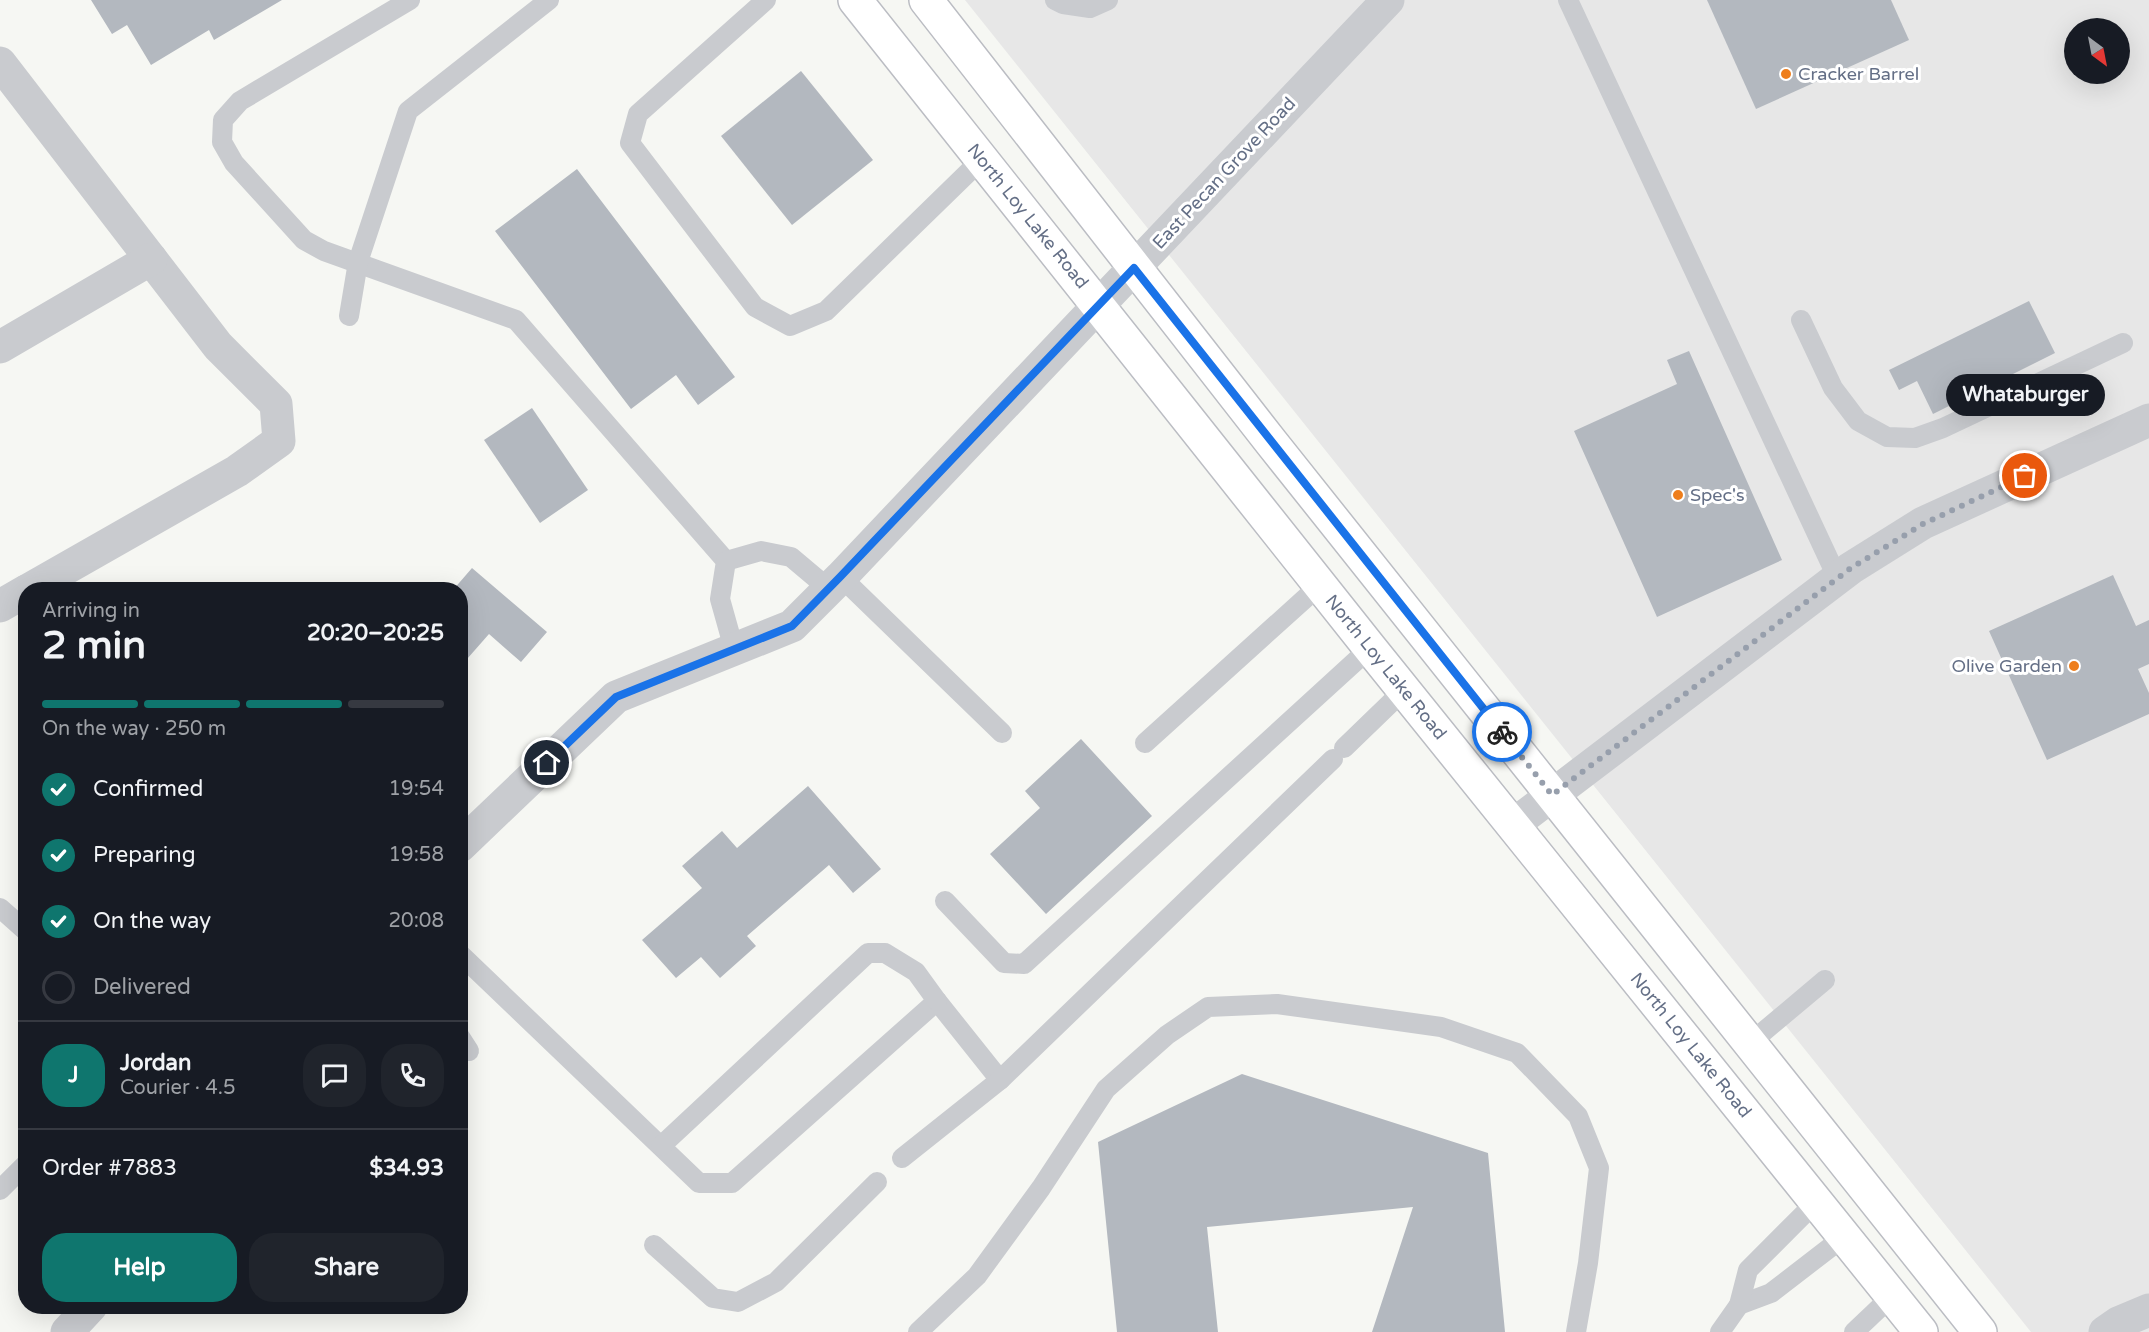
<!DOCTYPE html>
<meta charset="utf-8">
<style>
body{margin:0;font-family:"Varela Round",sans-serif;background:#20242c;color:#f1f3f6;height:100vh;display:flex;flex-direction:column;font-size:22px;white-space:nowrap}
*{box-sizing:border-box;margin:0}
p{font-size:20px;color:#9ea1a6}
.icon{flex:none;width:33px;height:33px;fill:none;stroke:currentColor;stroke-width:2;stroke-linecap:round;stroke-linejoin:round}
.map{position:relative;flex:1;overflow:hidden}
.side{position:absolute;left:18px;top:582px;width:450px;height:732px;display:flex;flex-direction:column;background:#171b24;border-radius:24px;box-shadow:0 6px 24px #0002}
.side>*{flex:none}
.needle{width:39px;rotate:148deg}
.buttons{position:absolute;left:2064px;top:18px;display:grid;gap:12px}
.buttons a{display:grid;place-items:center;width:66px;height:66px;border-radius:50%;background:#171b24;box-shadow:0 6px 24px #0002;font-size:30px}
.pin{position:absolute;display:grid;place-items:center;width:51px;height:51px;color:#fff;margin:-26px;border:3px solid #fff;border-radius:50%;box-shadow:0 2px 6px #0007}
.courier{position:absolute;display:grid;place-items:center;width:60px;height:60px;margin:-30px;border:4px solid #1a73e8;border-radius:50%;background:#fff;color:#222;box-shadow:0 2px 8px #0007}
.bubble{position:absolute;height:42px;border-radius:21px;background:#171b24;box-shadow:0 6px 24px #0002;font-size:20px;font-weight:800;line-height:42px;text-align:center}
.summary em{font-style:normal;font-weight:800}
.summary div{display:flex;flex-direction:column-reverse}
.summary{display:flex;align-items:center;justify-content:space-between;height:102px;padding:0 24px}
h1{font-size:39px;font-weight:800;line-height:45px}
.bar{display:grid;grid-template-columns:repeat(4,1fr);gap:9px 6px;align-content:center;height:72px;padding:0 24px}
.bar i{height:8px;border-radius:4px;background:#363941}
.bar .selected{background:#0f766e}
.bar p{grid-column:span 4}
.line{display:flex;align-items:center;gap:15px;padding:0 24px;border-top:2px solid #363941}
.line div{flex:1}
.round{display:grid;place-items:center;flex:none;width:63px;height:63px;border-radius:24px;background:#20242c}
ol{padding:0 24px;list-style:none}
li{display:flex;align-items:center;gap:18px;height:66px}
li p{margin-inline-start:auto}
li .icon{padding:6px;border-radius:50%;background:#0f766e;color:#fff;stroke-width:4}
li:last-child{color:#9ea1a6}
li i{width:33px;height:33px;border:3px solid #363941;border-radius:50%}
.cta{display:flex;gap:12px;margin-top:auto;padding:12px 24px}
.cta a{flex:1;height:69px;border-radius:24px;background:#0f766e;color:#fff;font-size:24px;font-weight:800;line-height:69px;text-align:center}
.cta a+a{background:#20242c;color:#f1f3f6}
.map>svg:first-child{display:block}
</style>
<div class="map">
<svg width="2149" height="1332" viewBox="0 0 2149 1332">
<rect width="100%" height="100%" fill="#f6f7f3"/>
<!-- built -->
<path fill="#e7e7e7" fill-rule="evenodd" d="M965 0H2149V1332H2031ZM2074 28H2120V74H2074Z"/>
<!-- building -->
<g fill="#b3b8bf">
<path d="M91 0H282L214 40 209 30 151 65 127 25 112 34Z"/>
<path d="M1707 0H1891L1909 40 1756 109Z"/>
<path d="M801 71 873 160 792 225 721 136Z"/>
<path d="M577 169 735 377 698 405 676 375 631 409 495 231Z"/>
<path d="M2029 301 2055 353 1933 414 1917 381 1899 390 1889 370Z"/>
<path d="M1689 351 1782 560 1657 617 1574 431 1677 384 1667 360Z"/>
<path d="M532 408 588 490 540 523 484 440Z"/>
<path d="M472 568 547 632 521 662 489 634 460 667V590H453Z"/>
<path d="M2113 575 2136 626 2149 620V664L2138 669 2149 693V714L2047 760 1989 631Z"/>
<path d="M1081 739 1152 816 1046 914 990 854 1040 808 1025 791Z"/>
<path d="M808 786 881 869 853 893 829 865 747 936 756 946 720 978 701 957 676 978 642 940 702 888 682 866 722 831 737 848Z"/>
<path d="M1242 1074 1488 1153 1505 1332H1372L1413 1207 1207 1227 1218 1332H1117L1098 1142Z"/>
</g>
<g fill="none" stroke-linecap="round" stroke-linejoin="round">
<defs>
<g id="secondary">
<path d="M855 0 1370 648 1921 1332"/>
<path d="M926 0 1271 442 1980 1332"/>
</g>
</defs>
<!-- secondary casing -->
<use href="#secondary" stroke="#bbbdc3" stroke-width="36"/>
<!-- service -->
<g stroke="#c9cbcf" stroke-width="20">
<path d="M410 0 240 101 223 120 222 142 234 163 304 240 324 251 516 320 726 561 720 599 734 649"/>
<path d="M766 0 638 114 630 143 755 307 790 326 826 311 982 159"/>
<path d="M1055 0 1063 4 1090 8 1108 0"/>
<path d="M1568 0 1837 577"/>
<path d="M349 316 358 262 408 111 549 0"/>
<path d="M1801 320 1833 388 1858 421 1887 437 1915 438 1943 428 2123 343"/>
<path d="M726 561 761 551 791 557 829 589"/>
<path d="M841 577 1002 733"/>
<path d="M1145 743 1320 585"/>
<path d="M1344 748 1404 690"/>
<path d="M945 901 1004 963 1024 964 1370 648"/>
<path d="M0 908 26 931"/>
<path d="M460 954 699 1183H732L937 1001 1000 1080"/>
<path d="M460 1037 469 1051"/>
<path d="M1750 1043 1825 980"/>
<path d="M661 1146 868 953H885L916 972 937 1001"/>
<path d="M902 1158 1000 1080 1333 759"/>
<path d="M0 1190 26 1164"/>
<path d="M654 1245 713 1298 738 1302 776 1282 877 1182"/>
<path d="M1739 1305 1771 1293 1845 1236"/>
<path d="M918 1332 977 1276 1041 1188 1106 1089 1167 1035 1208 1007 1277 1004 1441 1027 1517 1053 1578 1116 1599 1168 1588 1263 1576 1332"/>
<path d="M1720 1332 1739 1305 1748 1270 1817 1201"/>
<path d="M1854 1332 1892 1296"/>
</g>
<!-- minor -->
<g stroke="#c9cbcf" stroke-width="33">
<path d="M0 63 218 346 276 404 279 441 237 471 28 590"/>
<path d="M0 347 151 259"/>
<path d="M0 606 26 591"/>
<path d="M1513 825 1851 568 1923 523 2149 420"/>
<path d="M460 846 616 697 792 626 841 577 1388 0"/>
<path d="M67 1332 91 1306"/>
<path d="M2105 1332 2118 1323 2149 1310"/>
</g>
<!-- secondary -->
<use href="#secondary" stroke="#fff" stroke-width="33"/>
</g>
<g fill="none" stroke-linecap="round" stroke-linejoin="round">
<!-- done -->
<path stroke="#979fac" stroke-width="6" stroke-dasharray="0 10.8" d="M1502 732 1552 795 1851 568 1923 524 2025 476"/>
<!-- route -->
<path stroke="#1a73e8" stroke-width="8" d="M547 763 616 697 792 626 840 577 1134 268 1502 732"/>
</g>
<!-- markers -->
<g fill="#ee7e1c" stroke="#fff" stroke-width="2">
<circle cx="1786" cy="74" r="6"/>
<circle cx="1678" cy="495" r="6"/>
<circle cx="2074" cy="666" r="6"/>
</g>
<g text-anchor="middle" stroke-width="6" stroke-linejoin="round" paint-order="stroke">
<!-- poi labels -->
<g font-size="18" fill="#646f86" stroke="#fff" text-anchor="start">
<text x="1798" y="80">Cracker Barrel</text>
<text x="1690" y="501">Spec's</text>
<text x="2062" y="672" text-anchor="end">Olive Garden</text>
</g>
<!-- street labels -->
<g font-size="18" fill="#646f86" stroke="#fff">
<text transform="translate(1224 173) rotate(-47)" y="6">East Pecan Grove Road</text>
<text transform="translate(1028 216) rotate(51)" y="6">North Loy Lake Road</text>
<text transform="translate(1386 667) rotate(51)" y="6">North Loy Lake Road</text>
<text transform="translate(1691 1045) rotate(51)" y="6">North Loy Lake Road</text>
</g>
</g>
</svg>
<div class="buttons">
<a><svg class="needle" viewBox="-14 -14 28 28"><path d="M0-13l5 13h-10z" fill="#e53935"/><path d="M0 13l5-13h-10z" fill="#9ea1a6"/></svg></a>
</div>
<div class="pin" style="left:2025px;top:476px;background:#ea580c"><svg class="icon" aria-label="bag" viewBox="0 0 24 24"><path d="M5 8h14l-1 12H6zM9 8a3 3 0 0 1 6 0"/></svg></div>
<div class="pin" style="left:547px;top:763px;background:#1f2937"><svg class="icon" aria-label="home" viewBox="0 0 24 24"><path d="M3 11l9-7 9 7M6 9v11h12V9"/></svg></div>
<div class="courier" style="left:1502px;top:732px"><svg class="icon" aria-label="bike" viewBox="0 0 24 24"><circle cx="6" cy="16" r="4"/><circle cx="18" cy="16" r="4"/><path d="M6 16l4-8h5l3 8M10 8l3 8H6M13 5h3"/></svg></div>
<div class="bubble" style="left:1946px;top:374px;width:159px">Whataburger</div>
<section class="side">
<div class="summary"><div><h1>2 min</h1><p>Arriving in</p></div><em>20:20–20:25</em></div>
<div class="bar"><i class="selected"></i><i class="selected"></i><i class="selected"></i><i></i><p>On the way · 250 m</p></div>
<ol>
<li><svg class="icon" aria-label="check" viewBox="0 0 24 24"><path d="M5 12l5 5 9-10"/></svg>Confirmed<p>19:54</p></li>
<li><svg class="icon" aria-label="check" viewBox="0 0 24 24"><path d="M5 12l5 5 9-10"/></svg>Preparing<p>19:58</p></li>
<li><svg class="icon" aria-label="check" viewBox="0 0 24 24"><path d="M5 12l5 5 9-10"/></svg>On the way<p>20:08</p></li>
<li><i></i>Delivered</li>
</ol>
<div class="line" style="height:108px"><b class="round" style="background:#0f766e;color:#fff">J</b><div><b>Jordan</b><p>Courier · 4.5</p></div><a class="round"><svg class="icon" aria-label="chat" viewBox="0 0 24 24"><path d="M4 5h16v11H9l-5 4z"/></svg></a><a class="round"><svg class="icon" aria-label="phone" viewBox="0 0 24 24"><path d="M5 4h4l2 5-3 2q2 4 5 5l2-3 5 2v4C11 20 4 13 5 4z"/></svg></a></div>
<div class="line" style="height:78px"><div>Order #7883</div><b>$34.93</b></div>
<div class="cta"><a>Help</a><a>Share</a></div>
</section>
</div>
